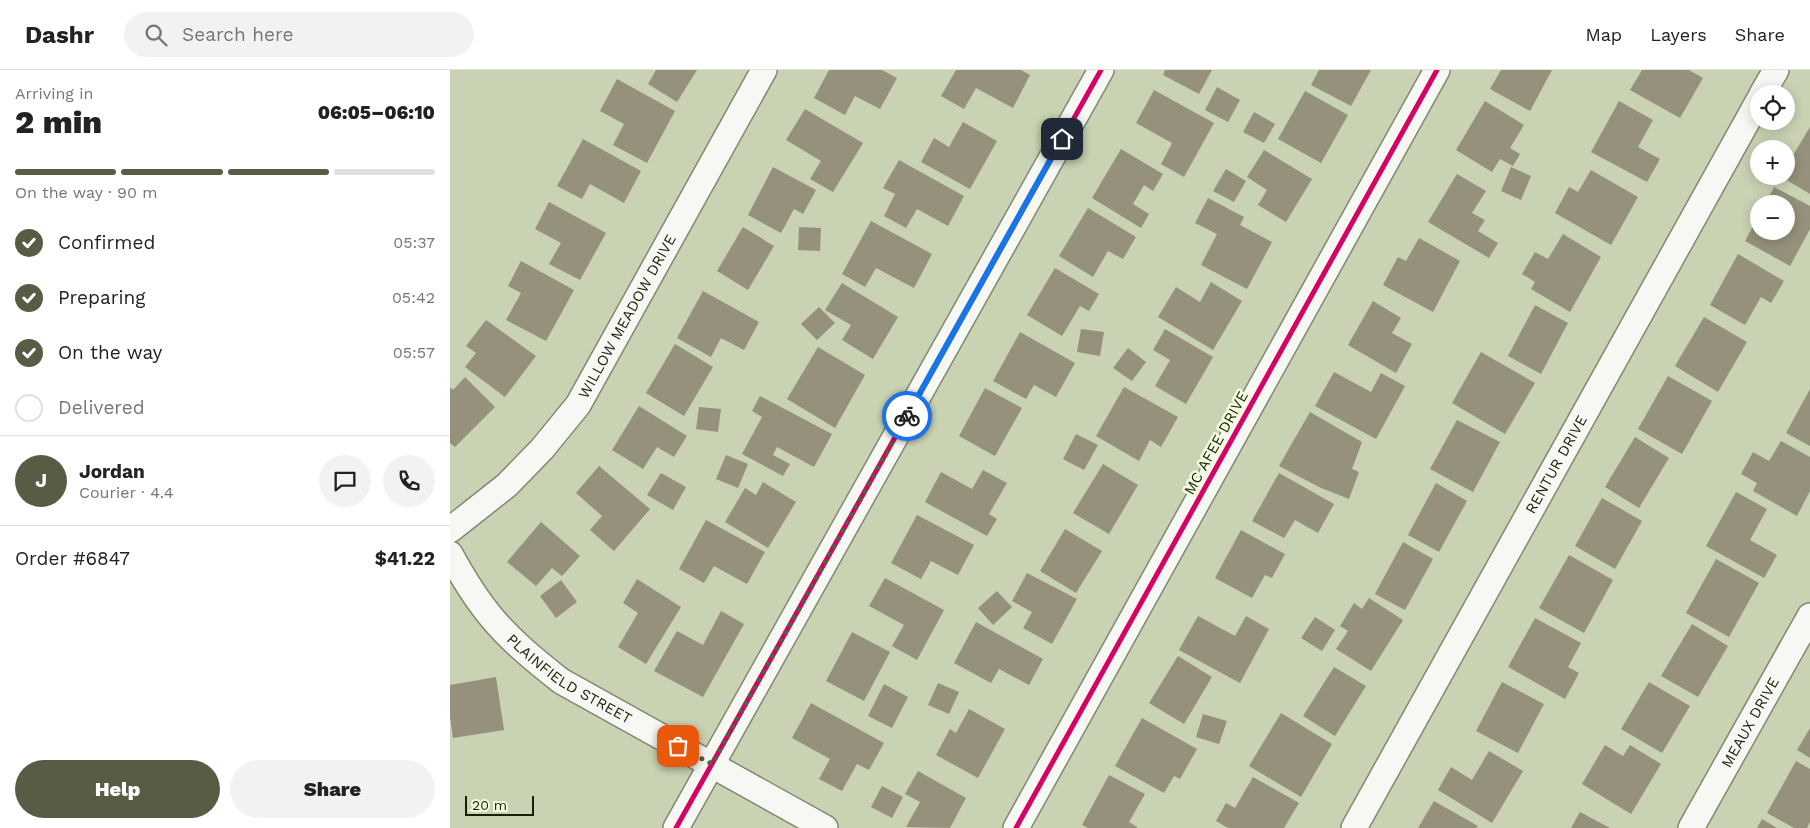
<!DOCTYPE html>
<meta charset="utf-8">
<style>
body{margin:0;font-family:"Work Sans",sans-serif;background:#f2f2f2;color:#222;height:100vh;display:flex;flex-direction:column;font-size:19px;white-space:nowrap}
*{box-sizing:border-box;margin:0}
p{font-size:16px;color:#767676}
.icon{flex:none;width:28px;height:28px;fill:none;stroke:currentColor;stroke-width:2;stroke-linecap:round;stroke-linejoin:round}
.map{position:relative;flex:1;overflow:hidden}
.side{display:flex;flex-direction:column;background:#fff;width:450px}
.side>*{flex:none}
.controls{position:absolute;left:1300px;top:15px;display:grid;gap:10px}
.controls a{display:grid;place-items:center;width:45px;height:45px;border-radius:50%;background:#fff;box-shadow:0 2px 12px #0003;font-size:25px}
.scale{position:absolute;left:15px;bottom:12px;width:69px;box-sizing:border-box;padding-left:5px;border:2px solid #191e08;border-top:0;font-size:14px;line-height:18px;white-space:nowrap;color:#191e08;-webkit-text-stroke:4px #f3fce0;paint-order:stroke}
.pin{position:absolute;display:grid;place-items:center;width:42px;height:42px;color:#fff;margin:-21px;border-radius:10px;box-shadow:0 2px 8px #0006}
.courier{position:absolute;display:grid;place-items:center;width:50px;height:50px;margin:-25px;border:4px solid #1a73e8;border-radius:50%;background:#fff;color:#222;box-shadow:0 1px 6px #0007}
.head em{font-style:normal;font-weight:800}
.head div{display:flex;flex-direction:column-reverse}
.head{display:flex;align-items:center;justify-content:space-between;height:85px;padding:0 15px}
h1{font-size:32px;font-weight:800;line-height:38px}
.bar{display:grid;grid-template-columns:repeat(4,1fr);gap:8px 5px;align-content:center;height:60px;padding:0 15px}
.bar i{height:6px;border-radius:4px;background:#e0e0e0}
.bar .current{background:#575d44}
.bar p{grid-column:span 4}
.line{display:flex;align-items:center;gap:12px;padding:0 15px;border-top:1px solid #e0e0e0}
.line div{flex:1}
.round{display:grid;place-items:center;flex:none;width:52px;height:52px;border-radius:26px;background:#f2f2f2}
ol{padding:0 15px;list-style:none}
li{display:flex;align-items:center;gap:15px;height:55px}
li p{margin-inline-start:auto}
li .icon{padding:5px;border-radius:50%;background:#575d44;color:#fff;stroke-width:4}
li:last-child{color:#767676}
li i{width:28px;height:28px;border:2px solid #e0e0e0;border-radius:50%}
.primary-button{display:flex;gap:10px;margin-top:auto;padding:10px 15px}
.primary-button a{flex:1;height:58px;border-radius:30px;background:#575d44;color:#fff;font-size:20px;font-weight:800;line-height:58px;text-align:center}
.primary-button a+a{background:#f2f2f2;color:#222}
header{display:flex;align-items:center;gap:30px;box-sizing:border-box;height:70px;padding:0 25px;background:#fff;border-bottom:1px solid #e0e0e0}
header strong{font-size:24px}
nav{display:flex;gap:28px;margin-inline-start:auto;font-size:18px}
.search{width:350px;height:45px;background:#f2f2f2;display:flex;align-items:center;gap:12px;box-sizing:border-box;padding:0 18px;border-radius:28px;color:#767676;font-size:19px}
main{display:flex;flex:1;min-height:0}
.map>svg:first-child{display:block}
</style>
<header>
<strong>Dashr</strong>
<div class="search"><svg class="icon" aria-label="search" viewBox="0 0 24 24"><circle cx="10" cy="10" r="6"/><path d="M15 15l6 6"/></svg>Search here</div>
<nav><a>Map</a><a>Layers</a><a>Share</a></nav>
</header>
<main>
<section class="side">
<div class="head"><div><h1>2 min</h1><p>Arriving in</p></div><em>06:05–06:10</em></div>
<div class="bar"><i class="current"></i><i class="current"></i><i class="current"></i><i></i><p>On the way · 90 m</p></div>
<ol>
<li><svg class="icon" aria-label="check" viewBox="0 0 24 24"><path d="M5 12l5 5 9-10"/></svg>Confirmed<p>05:37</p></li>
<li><svg class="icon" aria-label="check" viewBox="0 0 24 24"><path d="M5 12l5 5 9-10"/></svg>Preparing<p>05:42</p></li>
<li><svg class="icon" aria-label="check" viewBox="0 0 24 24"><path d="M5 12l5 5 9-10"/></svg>On the way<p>05:57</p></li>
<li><i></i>Delivered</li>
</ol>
<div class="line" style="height:90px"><b class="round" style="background:#575d44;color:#fff">J</b><div><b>Jordan</b><p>Courier · 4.4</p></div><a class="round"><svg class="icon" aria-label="chat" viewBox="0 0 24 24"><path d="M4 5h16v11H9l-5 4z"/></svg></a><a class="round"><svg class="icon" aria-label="phone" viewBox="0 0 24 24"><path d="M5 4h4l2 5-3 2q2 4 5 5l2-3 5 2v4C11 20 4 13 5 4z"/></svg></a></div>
<div class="line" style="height:65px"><div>Order #6847</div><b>$41.22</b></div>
<div class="primary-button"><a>Help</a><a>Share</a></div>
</section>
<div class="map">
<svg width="1360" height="758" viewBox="0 0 1360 758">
<rect width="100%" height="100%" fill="#c9d2b3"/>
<!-- building -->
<g fill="#95917c">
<path d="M206 0H247L227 32 198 14Z"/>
<path d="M379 0H432L447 8 430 39 405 26 395 45 364 28Z"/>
<path d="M506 0H571L580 5 563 38 526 18 514 39 491 26Z"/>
<path d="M715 0H762L749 24 713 5Z"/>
<path d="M869 0H921L901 36 861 15Z"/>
<path d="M1051 0H1102L1080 41 1040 19Z"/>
<path d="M1192 0H1239L1253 8 1230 48 1180 20Z"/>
<path d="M167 9 225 41 197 93 163 75 174 54 150 41Z"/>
<path d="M767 17 790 30 778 52 755 40Z"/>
<path d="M704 20 764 53 734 107 711 94 722 73 686 53Z"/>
<path d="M855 21 898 45 871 93 828 69Z"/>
<path d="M1035 31 1074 55 1060 78 1070 84 1063 96 1050 89 1042 102 1006 80Z"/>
<path d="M1169 31 1203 50 1188 77 1210 89 1197 112 1141 82Z"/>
<path d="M355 39 413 73 383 122 360 109 371 91 336 70Z"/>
<path d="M804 42 825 54 814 73 793 62Z"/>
<path d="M513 52 547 71 520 119 471 92 484 68 499 77Z"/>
<path d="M1360 57V124L1330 106H1336V97Z"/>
<path d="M133 69 191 101 174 133 140 114 132 129 107 116Z"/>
<path d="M671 79 713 104 703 121 694 115 683 134 699 144 691 158 642 128Z"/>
<path d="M814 80 862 109 836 152 808 135 817 120 797 107Z"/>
<path d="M449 90 514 126 498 156 467 139 456 158 434 146 445 124 433 118Z"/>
<path d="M323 97 366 120 353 144 344 139 331 163 298 145Z"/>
<path d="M1061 97 1081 106 1071 130 1051 121Z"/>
<path d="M776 99 796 111 784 132 763 121Z"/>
<path d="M1141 100 1188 127 1161 175 1105 143 1119 117 1128 122Z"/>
<path d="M1007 104 1036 121 1022 143 1035 150 1028 161 1048 173 1039 188 978 152Z"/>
<path d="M1324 117 1360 136V159L1340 196 1295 171 1309 145V161H1336V134H1315Z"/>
<path d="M758 128 794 147 790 155 822 172 797 219 751 195 767 164 745 153Z"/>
<path d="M99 132 156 163 130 210 99 194 111 173 85 159Z"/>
<path d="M638 138 686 167 673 189 658 181 643 207 609 186Z"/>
<path d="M421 151 482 184 464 218 426 198 415 217 392 204Z"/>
<path d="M293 157 324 176 298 220 267 201Z"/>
<path d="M349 157 371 158 370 181 348 180Z"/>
<path d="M1113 164 1151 187 1120 242 1081 219 1085 212 1072 204 1085 182 1098 189Z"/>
<path d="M969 168 1010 191 983 242 933 215 948 187 956 191Z"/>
<path d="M1288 184 1334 211 1321 233 1311 227 1295 255 1260 235Z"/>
<path d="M71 191 124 220 96 271 56 250 71 223 58 216Z"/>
<path d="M605 198 649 224 639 241 630 236 612 266 577 245Z"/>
<path d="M761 212 792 231 763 280 708 247 726 217 750 232Z"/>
<path d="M392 213 448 247 423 289 392 270 401 255 375 240Z"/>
<path d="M253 221 309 252 294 280 271 268 261 287 227 268Z"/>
<path d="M923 231 951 248 942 263 962 274 946 303 898 275Z"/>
<path d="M1085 235 1118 253 1091 304 1058 286Z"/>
<path d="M369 237 385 253 367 270 351 254Z"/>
<path d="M1254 247 1297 272 1268 322 1225 296Z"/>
<path d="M36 250 86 286 55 327 15 297 26 283 16 276Z"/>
<path d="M631 259 654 262 650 286 627 282Z"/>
<path d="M715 259 763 287 736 334 705 316 720 290 703 280Z"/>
<path d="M570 262 625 293 606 327 584 315 576 329 543 311Z"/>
<path d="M225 274 263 297 234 346 196 323Z"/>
<path d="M368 277 415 305 385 358 337 329Z"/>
<path d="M678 278 696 292 682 311 663 298Z"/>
<path d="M1031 282 1085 313 1055 364 1002 333Z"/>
<path d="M884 302 921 322 931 303 955 316 926 369 865 336Z"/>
<path d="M1218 306 1262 331 1232 384 1188 359Z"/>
<path d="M15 307 45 337 5 377 0 373V317L3 320Z"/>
<path d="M674 317 728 347 711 377 700 370 689 391 646 366Z"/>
<path d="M535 318 572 338 545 386 509 366Z"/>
<path d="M1360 319V376L1336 363Z"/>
<path d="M310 326 382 364 364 397 327 377 323 385 340 394 333 406 292 384 312 347 302 341Z"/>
<path d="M189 336 237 366 224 387 207 377 193 399 162 380Z"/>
<path d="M249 337 271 339 268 362 246 359Z"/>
<path d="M860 342 912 372 902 399 909 402 899 429 871 418 829 396Z"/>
<path d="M1007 350 1050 372 1023 422 980 399Z"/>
<path d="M626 364 648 375 634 400 613 389Z"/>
<path d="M1185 367 1219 388 1189 438 1155 417Z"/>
<path d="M1331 371 1360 387V421L1347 446 1303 421 1307 413 1291 404 1303 382 1319 391Z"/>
<path d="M276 385 298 394 288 418 266 409Z"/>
<path d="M653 394 688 415 659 464 623 443Z"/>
<path d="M149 396 200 439 164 481 140 460 152 446 126 423Z"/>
<path d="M533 400 557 413 539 444 547 449 537 466 475 432 491 402 522 419Z"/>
<path d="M211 403 236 417 223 440 197 425Z"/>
<path d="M829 403 884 434 868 463 845 450 834 468 802 451Z"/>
<path d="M313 412 346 432 318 478 275 452 295 418 306 425Z"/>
<path d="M986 413 1017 431 989 482 958 465Z"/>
<path d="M1286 422 1317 439 1300 470 1327 485 1314 508 1256 476Z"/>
<path d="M1152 428 1192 451 1165 499 1125 476Z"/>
<path d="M467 445 524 475 508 505 481 491 471 509 441 493Z"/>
<path d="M256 450 315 482 297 514 264 496 254 513 229 499Z"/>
<path d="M91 452 130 486 112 506 102 498 86 516 57 492Z"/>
<path d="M615 459 652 481 626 523 590 501Z"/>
<path d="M791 460 835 484 822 508 815 505 802 528 765 508Z"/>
<path d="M953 472 983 489 955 540 925 524Z"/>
<path d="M1119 485 1163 510 1134 563 1089 538Z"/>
<path d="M1266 489 1309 513 1279 567 1236 543Z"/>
<path d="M577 503 627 529 602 574 573 558 582 542 562 531Z"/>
<path d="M435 508 494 540 467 590 442 576 454 555 419 536Z"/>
<path d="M187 509 231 537 196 594 168 577 188 543 173 533Z"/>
<path d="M111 510 127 532 106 548 90 526Z"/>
<path d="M547 521 562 537 543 555 528 538Z"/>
<path d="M919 528 953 550 921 601 886 579 898 561 890 556 904 533 912 539Z"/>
<path d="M271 541 294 554 253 627 204 601 227 561 253 575Z"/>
<path d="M748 546 785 566 796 546 819 559 790 613 729 580Z"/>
<path d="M865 547 885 560 872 581 851 568Z"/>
<path d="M1085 548 1131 573 1118 597 1129 603 1115 629 1058 597Z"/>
<path d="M526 552 593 589 579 615 549 599 541 613 504 593Z"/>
<path d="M1242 554 1278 576 1248 627 1211 606Z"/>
<path d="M402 562 440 582 414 631 376 611Z"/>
<path d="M728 586 762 607 734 654 699 633Z"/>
<path d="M884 597 916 616 885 666 853 646Z"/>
<path d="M46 607 54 660 3 668 0 647V615Z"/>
<path d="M1052 612 1094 634 1068 683 1026 661Z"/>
<path d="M1199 612 1240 636 1212 683 1171 659Z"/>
<path d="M488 613 509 622 499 644 478 635Z"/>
<path d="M434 614 458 627 442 658 418 646Z"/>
<path d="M361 633 434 673 419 700 407 694 392 721 369 709 380 689 342 668Z"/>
<path d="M519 639 555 659 528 708 486 685 500 659 506 663Z"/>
<path d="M831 643 882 674 851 727 799 696Z"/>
<path d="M753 644 777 651 769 674 746 667Z"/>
<path d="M692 648 747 679 730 709 724 706 714 723 665 696Z"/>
<path d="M1360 658V688L1347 680Z"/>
<path d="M1155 675 1173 686 1180 675 1211 694 1181 744 1132 714Z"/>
<path d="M1039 681 1073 701 1042 753 988 720 1001 697 1022 710Z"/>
<path d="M1346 691 1360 699V752L1357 758H1344L1317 743Z"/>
<path d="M468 701 516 728 500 758 456 757 470 732 455 724Z"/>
<path d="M659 705 695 724 679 752 687 757V758H638L632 755Z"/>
<path d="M803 707 849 733 834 758H778L766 751 776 733 785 738Z"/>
<path d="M432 716 453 727 442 748 421 737Z"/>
<path d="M984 731 1028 756 1026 758H968Z"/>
<path d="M1130 742 1160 758H1121Z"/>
<path d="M1312 749 1327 758H1307Z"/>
</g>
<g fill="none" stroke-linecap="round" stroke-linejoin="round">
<defs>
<g id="minor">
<path d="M1312 24 1326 0"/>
<path id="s1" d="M0 460 57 415 92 379 128 335 314 0"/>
<path id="s2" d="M0 484C12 506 26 529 42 548 62 572 87 592 111 611L375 758"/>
<path d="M226 758 651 0"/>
<path d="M566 758 987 0"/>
<path id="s3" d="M904 758 1309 30"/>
<path id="s4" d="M1241 758 1360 546"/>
</g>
</defs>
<!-- minor casing -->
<use href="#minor" stroke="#828870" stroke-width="28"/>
<!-- minor -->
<use href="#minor" stroke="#f7f8f4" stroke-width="25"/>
<defs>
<g id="cycleway">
<path d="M226 758 651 0"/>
<path d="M566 758 987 0"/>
</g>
</defs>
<!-- cycleway casing -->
<use href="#cycleway" stroke="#f3fce0" stroke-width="8"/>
<!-- cycleway -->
<use href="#cycleway" stroke="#d6006c" stroke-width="5"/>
</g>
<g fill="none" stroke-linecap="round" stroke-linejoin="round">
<!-- done -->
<path stroke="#575d44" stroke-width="5" stroke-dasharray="0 9" d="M228 676 262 694 457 346"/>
<!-- route -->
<path stroke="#1a73e8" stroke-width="6" d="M457 346 612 69"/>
</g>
<g text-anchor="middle" stroke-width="5" stroke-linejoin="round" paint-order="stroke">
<!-- street labels -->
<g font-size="15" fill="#191e08" stroke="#f3fce0">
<text dy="5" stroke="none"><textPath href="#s1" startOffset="281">WILLOW MEADOW DRIVE</textPath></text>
<text transform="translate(766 373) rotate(-61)" y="5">MC AFEE DRIVE</text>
<text dy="5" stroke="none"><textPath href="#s3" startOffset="416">RENTUR DRIVE</textPath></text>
<text dy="5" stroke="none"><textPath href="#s2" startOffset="176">PLAINFIELD STREET</textPath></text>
<text dy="5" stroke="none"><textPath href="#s4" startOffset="121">MEAUX DRIVE</textPath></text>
</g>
</g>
</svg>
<div class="controls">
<a><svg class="icon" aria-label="locate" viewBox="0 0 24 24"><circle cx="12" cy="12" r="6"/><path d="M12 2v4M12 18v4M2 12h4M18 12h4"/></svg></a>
<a>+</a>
<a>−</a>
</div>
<div class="scale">20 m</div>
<div class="pin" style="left:228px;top:676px;background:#ea580c"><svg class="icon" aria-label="bag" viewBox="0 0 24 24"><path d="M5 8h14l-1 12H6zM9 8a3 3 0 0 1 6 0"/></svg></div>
<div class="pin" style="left:612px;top:69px;background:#1f2937"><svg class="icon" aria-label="home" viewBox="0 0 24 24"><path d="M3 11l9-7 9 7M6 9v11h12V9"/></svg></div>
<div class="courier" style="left:457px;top:346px"><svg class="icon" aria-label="bike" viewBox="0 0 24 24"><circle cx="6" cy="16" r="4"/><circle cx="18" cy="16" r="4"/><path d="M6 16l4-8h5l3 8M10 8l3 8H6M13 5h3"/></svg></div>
</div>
</main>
